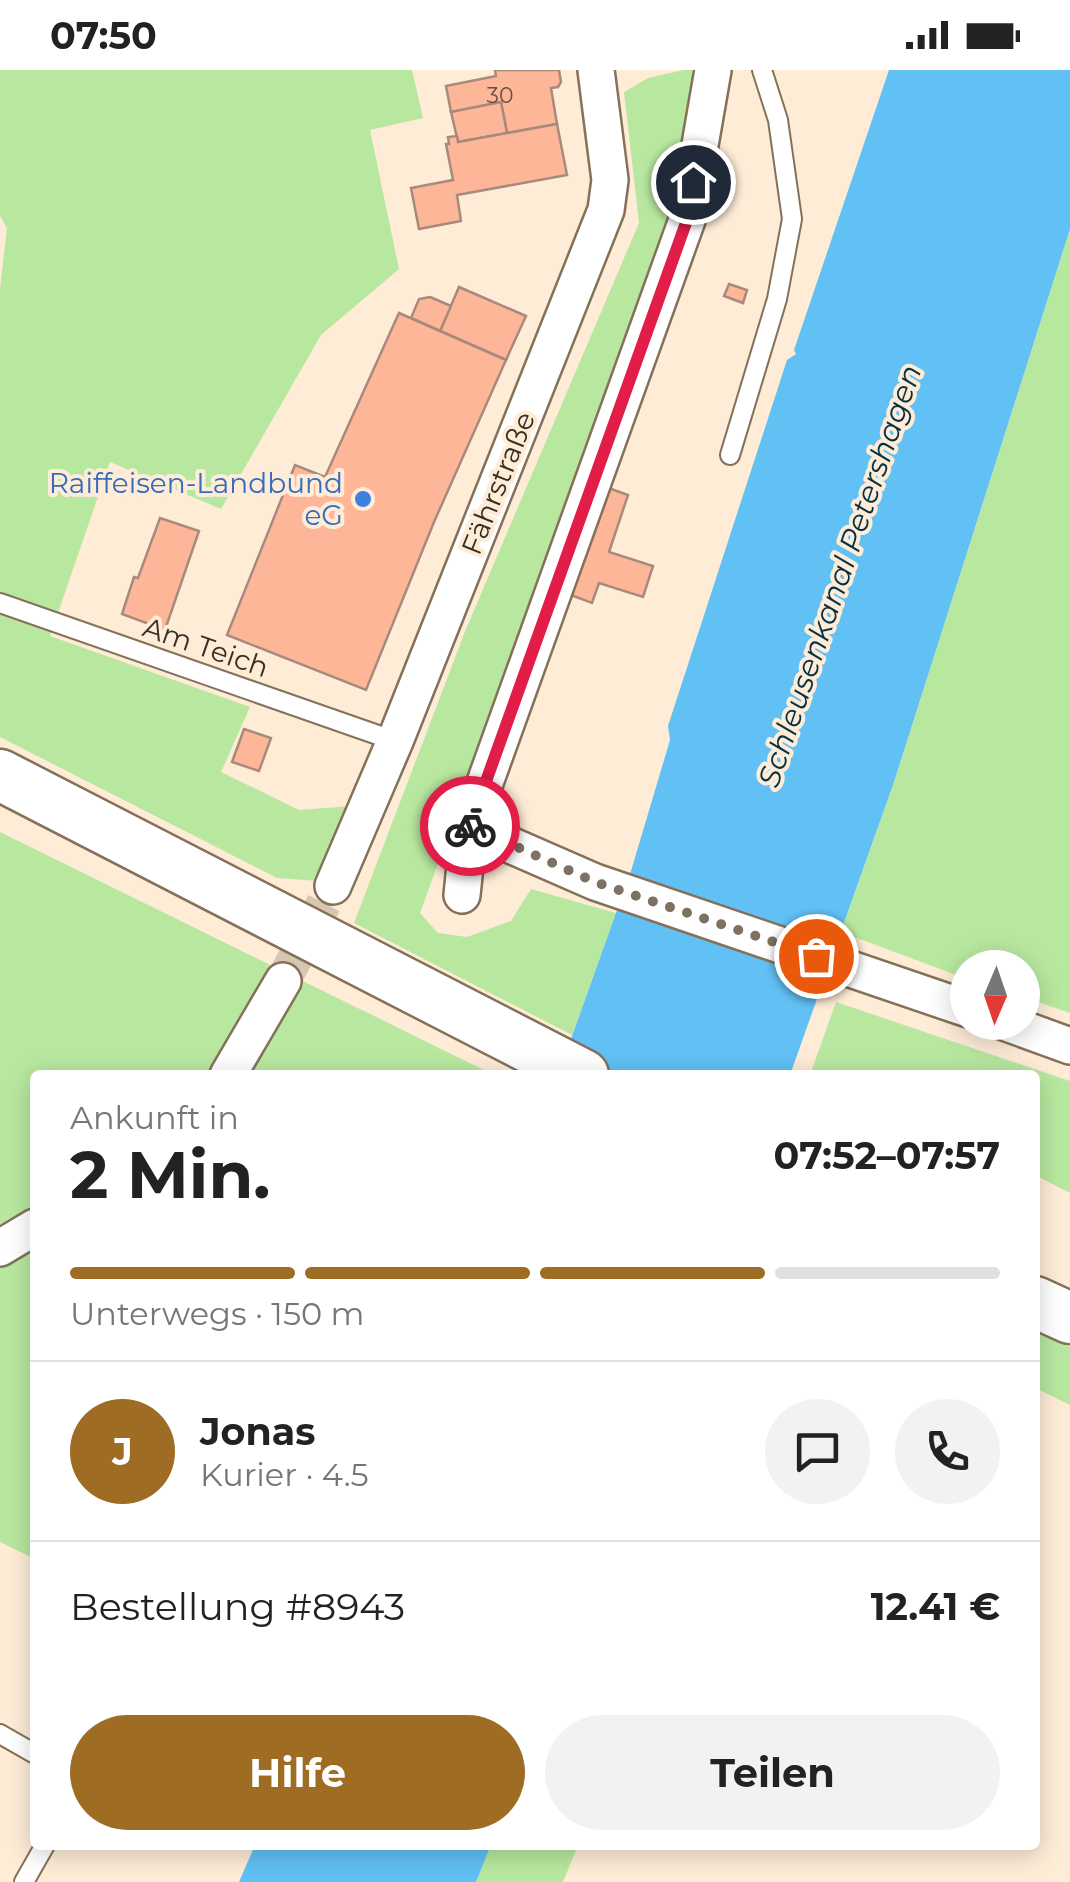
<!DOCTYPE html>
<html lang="de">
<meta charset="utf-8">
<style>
body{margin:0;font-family:Montserrat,sans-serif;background:#f2f2f2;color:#222;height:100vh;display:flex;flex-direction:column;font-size:38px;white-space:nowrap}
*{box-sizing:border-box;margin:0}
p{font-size:32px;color:#767676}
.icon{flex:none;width:55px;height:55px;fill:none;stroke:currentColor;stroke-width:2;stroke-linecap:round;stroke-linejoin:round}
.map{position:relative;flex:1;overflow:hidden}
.sheet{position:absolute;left:30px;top:1000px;width:1010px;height:780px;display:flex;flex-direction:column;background:#fff;border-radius:10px;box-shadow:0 5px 25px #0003}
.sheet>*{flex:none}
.needle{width:65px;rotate:182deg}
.buttons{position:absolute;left:950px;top:880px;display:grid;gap:20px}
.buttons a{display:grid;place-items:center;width:90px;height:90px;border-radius:50%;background:#fff;box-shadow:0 5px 25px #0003;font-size:50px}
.pin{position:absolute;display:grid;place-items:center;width:85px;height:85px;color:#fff;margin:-42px;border:5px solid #fff;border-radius:50%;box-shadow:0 2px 10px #0007}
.courier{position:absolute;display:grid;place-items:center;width:100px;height:100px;margin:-50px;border:8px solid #e11d48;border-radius:50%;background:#fff;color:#222;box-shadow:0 2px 12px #0007}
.headline em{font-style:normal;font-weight:700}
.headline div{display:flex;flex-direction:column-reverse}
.headline{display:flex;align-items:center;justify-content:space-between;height:170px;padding:0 40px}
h1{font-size:65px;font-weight:700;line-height:75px}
.bar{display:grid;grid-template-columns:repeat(4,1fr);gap:15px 10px;align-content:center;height:120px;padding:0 40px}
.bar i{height:12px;border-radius:8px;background:#e0e0e0}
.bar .active{background:#9e6c22}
.bar p{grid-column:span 4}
.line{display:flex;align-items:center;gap:25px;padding:0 40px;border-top:2px solid #e0e0e0}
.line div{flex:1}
.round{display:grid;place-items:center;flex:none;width:105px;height:105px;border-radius:52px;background:#f2f2f2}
.primary-button{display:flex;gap:20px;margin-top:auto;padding:20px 40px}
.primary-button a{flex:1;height:115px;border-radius:60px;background:#9e6c22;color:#fff;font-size:40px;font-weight:700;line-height:115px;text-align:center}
.primary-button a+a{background:#f2f2f2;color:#222}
.status{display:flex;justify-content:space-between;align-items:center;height:70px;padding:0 50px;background:#fff;direction:ltr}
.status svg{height:28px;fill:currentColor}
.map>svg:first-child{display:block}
</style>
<div class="status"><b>07:50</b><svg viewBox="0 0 49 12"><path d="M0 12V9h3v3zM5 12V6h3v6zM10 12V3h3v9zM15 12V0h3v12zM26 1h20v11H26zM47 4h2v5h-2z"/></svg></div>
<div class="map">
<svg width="1070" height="1812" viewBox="0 0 1070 1812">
<rect width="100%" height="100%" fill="#feecd7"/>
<!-- green -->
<g fill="#b8e8a0">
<path d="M0 0H412L423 48 370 60 399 199 321 265 221 439 110 392 50 566 250 637 221 702 299 740 352 736 319 811 277 808 0 667V219L7 158 0 146Z"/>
<path d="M684 0H692L691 58 670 154 420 843 438 863 467 867 511 851 531 819 616 843 572 965 354 853 466 559 639 153 624 22 648 8Z"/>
<path d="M1070 159V943L1023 927 1022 898H968L967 909 841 862 894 712Z"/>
<path d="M0 762 494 1005H35V1489L0 1472Z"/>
<path d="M836 932 1070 1011V1123L1035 1105V1005H810Z"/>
<path d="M1035 1261 1070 1277V1335L1035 1318Z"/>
<path d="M491 1775H578L563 1812H476Z"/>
</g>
<!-- water -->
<g fill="#61c0f4">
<path d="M889 0H1070V159L894 712 790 1005H558L631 801 670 670 668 656 787 290 796 284 794 280Z"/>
<path d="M255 1775H491L476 1812H239Z"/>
</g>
<!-- building -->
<g fill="#feb698" stroke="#a88a7d" stroke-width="2.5">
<path d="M495 0H559L561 12 558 17 551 18 557 54 507 63 501 32 451 42 446 16 496 6Z"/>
<path d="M501 32 507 63 458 72 451 42Z"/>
<path d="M557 54 567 105 457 125 461 151 419 159 411 118 453 110 446 74H449L448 67 457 66 458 72Z"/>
<path d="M729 214 747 220 743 233 724 226Z"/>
<path d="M459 217 526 246 506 290 440 261Z"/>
<path d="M430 227 451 236 440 261 411 248 419 229Z"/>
<path d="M399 243 506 290 434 452 366 620 227 565 295 395 325 407Z"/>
<path d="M603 416 628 425 609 482 653 496 643 527 599 513 592 533 568 524Z"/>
<path d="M160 448 199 461 165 560 122 544 134 507 138 508Z"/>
<path d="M244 659 271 668 259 701 232 692Z"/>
</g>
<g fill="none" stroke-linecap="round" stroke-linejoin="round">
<!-- street-tunnel -->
<path stroke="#d6c6b3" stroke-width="35" stroke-dasharray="35 18" stroke-linecap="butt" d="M283 911 333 816"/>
<defs>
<g id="lane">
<path d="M730 385 777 229 792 149 778 50 762 0"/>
<path d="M0 533 395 671"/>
<path d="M0 1664 35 1684"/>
<path d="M24 1812 45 1775"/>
</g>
<g id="street">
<path d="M469 757 595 812 968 939"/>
<path d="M333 816 395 671 606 140 610 110 596 0"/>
<path d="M462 825 469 757 687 150 713 0"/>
<path d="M1004 952 1070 976"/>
<path d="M228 1005 283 911"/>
<path d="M0 1178 35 1157"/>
</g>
<g id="secondary">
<path d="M0 705 583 1005"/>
<path d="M1035 1232 1070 1248"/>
</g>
</defs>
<!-- lane casing -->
<use href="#lane" stroke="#85715a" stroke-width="22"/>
<!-- street casing -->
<use href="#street" stroke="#85715a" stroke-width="40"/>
<!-- secondary casing -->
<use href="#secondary" stroke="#85715a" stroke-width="55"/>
<!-- lane -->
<use href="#lane" stroke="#fff" stroke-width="18"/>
<!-- street -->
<use href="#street" stroke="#fff" stroke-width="35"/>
<!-- secondary -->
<use href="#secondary" stroke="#fff" stroke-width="50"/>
</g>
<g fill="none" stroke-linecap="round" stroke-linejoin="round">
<!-- done -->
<path stroke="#7d7163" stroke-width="10" stroke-dasharray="0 18" d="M470 756 595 812 816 886"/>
<!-- route -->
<path stroke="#e11d48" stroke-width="12" d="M470 756 687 150 693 112"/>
</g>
<!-- markers -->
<circle fill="#3f7fe0" stroke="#feecd7" stroke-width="4" cx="363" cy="429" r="10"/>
<g text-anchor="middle" stroke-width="8" stroke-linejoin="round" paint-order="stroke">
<!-- number labels -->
<g font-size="22" fill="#695142">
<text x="500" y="33">30</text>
</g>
<!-- shop labels -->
<g font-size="28" fill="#366cbe" stroke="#feecd7" text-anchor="end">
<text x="343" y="423">Raiffeisen-Landbund<tspan x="343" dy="32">eG</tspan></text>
</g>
<!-- street labels -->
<g font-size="28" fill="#372f25" stroke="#feecd7">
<text transform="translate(498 413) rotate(-68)" y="10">Fährstraße</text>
<text transform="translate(206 577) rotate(19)" y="10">Am Teich</text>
</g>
<!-- water labels -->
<g font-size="30" font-style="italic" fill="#053146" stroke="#feecd7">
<text transform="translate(840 506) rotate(-71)" y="10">Schleusenkanal Petershagen</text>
</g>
</g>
</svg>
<div class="buttons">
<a><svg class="needle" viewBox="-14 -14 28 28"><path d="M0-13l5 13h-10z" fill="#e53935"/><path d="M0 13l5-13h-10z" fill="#767676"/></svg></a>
</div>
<div class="pin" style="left:816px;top:886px;background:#ea580c"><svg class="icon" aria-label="bag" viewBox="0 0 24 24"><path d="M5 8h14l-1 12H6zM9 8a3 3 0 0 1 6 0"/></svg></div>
<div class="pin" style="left:693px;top:112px;background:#1f2937"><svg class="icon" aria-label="home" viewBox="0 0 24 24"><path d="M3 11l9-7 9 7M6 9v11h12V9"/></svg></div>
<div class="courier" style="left:470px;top:756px"><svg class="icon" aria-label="bike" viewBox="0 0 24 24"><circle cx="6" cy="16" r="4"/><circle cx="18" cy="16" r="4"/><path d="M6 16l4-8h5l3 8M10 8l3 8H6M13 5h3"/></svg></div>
<section class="sheet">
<div class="headline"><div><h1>2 Min.</h1><p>Ankunft in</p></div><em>07:52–07:57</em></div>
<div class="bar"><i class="active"></i><i class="active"></i><i class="active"></i><i></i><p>Unterwegs · 150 m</p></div>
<div class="line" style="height:180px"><b class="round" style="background:#9e6c22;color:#fff">J</b><div><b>Jonas</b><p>Kurier · 4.5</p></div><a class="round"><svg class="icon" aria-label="chat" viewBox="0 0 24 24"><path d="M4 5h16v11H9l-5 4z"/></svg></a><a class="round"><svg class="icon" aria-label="phone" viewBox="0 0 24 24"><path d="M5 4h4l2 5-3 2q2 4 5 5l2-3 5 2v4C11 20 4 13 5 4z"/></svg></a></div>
<div class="line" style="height:130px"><div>Bestellung #8943</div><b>12.41 €</b></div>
<div class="primary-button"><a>Hilfe</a><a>Teilen</a></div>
</section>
</div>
